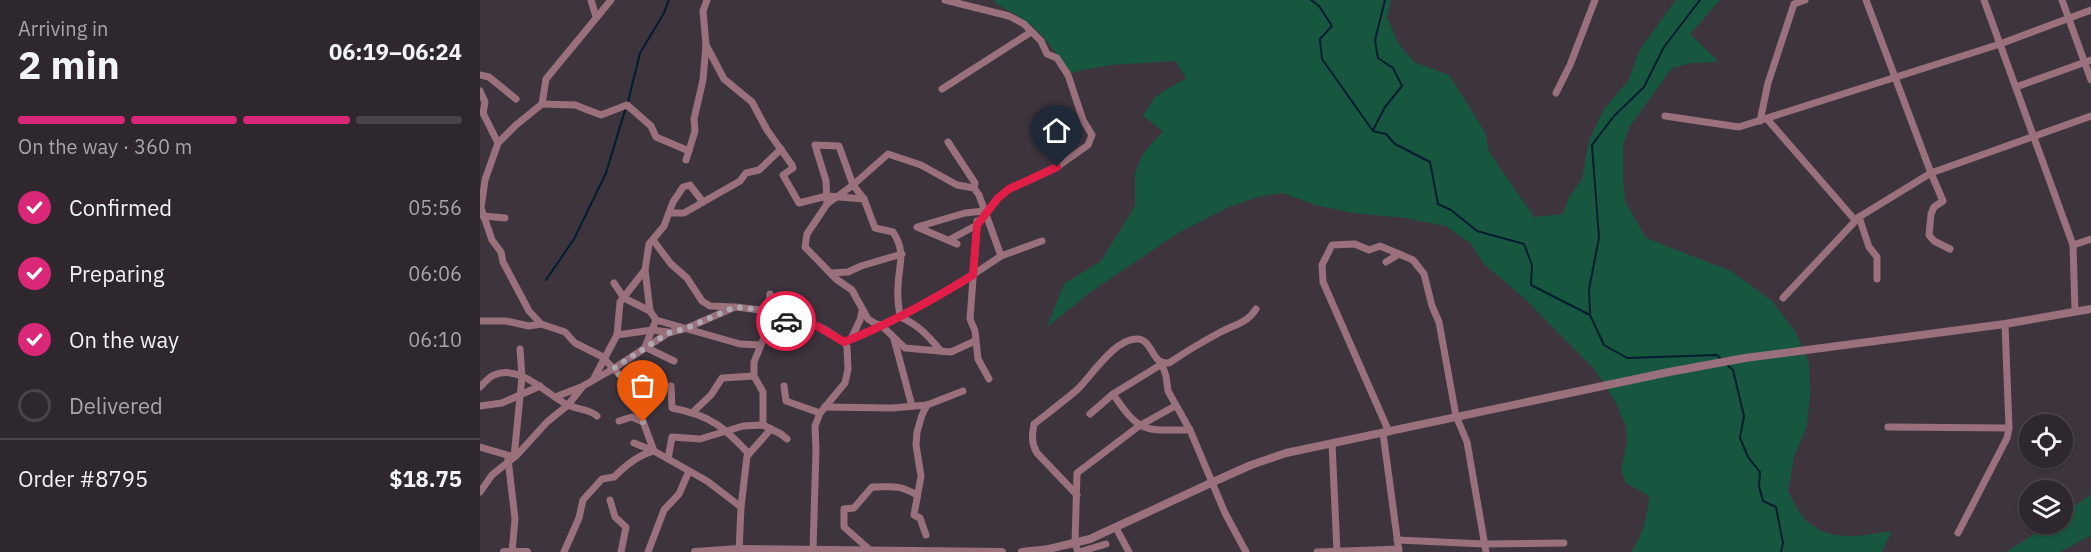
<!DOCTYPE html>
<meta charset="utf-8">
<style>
body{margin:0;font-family:"IBM Plex Sans",sans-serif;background:#3a333a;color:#f1f3f6;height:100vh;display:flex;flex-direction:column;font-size:22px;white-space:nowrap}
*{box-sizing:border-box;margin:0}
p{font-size:20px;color:#a7a5aa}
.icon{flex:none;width:33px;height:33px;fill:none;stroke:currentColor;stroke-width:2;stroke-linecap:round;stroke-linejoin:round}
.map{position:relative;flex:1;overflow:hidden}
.side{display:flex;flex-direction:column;background:#2e272e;width:480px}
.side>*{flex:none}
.buttons{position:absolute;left:1539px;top:414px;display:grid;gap:12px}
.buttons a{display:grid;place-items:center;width:54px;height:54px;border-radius:50%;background:#2e272e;box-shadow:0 2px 4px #0004,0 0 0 2px #49444a;font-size:30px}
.pin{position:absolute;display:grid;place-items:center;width:51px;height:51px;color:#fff;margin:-62px -26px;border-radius:50% 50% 50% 0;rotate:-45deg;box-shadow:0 0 6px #0007}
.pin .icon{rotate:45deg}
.courier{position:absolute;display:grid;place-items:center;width:60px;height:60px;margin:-30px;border:4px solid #e11d48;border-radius:50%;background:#fff;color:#222;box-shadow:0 2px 8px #0007}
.summary em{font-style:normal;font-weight:800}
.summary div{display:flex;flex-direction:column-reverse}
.summary{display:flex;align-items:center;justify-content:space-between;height:102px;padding:0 18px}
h1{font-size:39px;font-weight:800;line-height:45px}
.bar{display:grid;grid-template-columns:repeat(4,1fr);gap:9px 6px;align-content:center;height:72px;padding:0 18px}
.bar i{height:8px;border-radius:4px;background:#49444a}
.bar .on{background:#db2777}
.bar p{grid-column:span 4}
.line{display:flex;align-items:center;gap:15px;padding:0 18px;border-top:2px solid #49444a}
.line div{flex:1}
ol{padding:0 18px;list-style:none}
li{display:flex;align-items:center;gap:18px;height:66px}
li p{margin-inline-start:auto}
li .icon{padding:6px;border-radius:50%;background:#db2777;color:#fff;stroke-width:4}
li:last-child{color:#a7a5aa}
li i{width:33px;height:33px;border:3px solid #49444a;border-radius:50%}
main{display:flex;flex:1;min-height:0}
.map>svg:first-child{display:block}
</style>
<main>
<section class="side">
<div class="summary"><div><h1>2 min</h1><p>Arriving in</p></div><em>06:19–06:24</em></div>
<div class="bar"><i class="on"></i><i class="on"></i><i class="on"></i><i></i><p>On the way · 360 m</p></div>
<ol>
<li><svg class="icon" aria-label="check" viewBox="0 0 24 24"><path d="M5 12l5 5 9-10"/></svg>Confirmed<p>05:56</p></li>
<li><svg class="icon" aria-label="check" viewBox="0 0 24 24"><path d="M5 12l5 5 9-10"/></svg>Preparing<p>06:06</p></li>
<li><svg class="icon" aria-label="check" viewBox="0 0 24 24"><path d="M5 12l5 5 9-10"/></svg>On the way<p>06:10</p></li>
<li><i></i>Delivered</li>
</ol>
<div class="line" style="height:78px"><div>Order #8795</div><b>$18.75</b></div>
</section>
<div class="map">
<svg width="1611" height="552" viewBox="0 0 1611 552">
<rect width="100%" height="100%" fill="#3d343e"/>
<!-- green -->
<g fill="#17573f">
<path d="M513 0H911L907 17 918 43 934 62 969 75 1005 132 1009 152 1054 217 1083 214 1088 199 1102 179 1109 140 1124 109 1148 81 1160 49 1196 0H1240L1210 34 1239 62 1211 63 1192 68 1150 126 1143 145V182L1146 203 1166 238 1251 271 1292 301 1315 331 1329 362 1330 394 1327 426 1314 457 1308 491C1312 499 1317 509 1322 516 1345 544 1381 536 1412 531L1402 552H1151C1163 534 1167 518 1169 496L1146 483 1141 470 1147 443 1146 427 1135 401 1115 370 1045 299 1004 264 991 244 966 226 925 218 873 213 835 205 803 193 778 197 749 207 698 233 612 291 567 327 584 284 621 261 655 206V173L663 154 683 131 663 116 675 97 706 78 695 61 630 65 589 73C578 55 563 33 544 20 534 12 522 9 513 0Z"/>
<path d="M1611 494V535L1580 552H1526L1570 524H1582L1583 515Z"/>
</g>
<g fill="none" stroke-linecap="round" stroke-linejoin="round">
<!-- stream -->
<g stroke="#011d2f" stroke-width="2">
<path d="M831 0 839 6 852 26 840 39 842 59 893 131 906 134 915 144 950 162 958 204 971 210 997 231 1044 244 1052 265 1051 285 1110 315 1124 345 1147 358 1237 355 1242 360"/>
<path d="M148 102 160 53 184 13 189 0"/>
<path d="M893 130 905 107 922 86 913 68 898 58 895 40 905 0"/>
<path d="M66 280 94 239 126 173 146 107"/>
<path d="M1110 313 1109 289 1119 238 1112 145 1134 116 1164 87 1184 47 1220 0"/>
<path d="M1246 364 1253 370 1264 416 1260 438 1268 457 1280 472 1279 486 1283 501 1296 507 1303 543 1301 552"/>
</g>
<!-- minor -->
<g stroke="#99707b" stroke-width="7">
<path d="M111 0 116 17"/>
<path d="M227 0 223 11 226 45 244 79 272 102 287 130 312 165 313 168 303 175 319 203 347 196 384 199"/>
<path d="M465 0 529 16 544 24 561 41 567 54 577 58 588 75 603 120 612 135 608 145 577 167 529 189 518 198 497 225 490 319 495 331 498 359 509 379"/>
<path d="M1386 0 1451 173 1463 201 1454 207 1451 214 1449 235 1454 241 1470 249"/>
<path d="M1504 0 1593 245 1595 311"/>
<path d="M1582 0 1611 80"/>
<path d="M0 75 9 77 36 99"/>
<path d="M1536 87 1611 60"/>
<path d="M462 89 551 32"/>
<path d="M0 91 5 102 3 113 18 143"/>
<path d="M1076 93 1090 65 1115 0"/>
<path d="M62 104 95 105 121 115 147 105 171 126 176 137 209 151"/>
<path d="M1185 116 1259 127 1520 44 1611 10"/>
<path d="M1287 119 1375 220"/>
<path d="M1280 121 1288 83 1314 4 1325 0"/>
<path d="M468 142 495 183 494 188"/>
<path d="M206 160 215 131 214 119 223 80 226 45"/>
<path d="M347 204 327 234 325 247 356 279 372 290 388 319 396 324 402 325"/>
<path d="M189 213H204L260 181 266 173 279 170 301 149"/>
<path d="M3 216 25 218"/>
<path d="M1379 217 1389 247 1397 257V279"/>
<path d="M173 240 191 264 207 278 222 301 230 306 253 307"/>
<path d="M469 240 497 225V221"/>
<path d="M477 244 437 227 485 213 504 211"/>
<path d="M1593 245 1611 239"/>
<path d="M521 256 562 241"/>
<path d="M906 262 919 254 933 260 944 274 952 306 959 322 976 416 987 442 1006 552"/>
<path d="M165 270 170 311 176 320 260 344 281 345"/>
<path d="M351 273 368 272 381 266 422 254"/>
<path d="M134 283 144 298 170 311"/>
<path d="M1303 298 1379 217 1451 173 1611 116"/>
<path d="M176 320 165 347 194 361"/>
<path d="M0 321H26L49 326 61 324 85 332 95 343 121 356 149 384 174 451 227 481 261 507 259 552"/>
<path d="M61 324 49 311 23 262 21 252 12 240 1 208 5 180 18 143 36 125 62 104 66 79 131 0"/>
<path d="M402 326 425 348 471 352 495 341"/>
<path d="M137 335 172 330 188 332"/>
<path d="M371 339 380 320 382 311"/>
<path d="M414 339 432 406"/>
<path d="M364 342C420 319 471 290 521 256L499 195 494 188 477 185 441 165 408 154 373 185 359 146 335 145 346 181 347 204 373 185 384 199 395 228 413 232C427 253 418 266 418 288 417 298 419 308 420 317 439 325 448 336 461 351"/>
<path d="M113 380 137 335 140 302 165 270 169 244 184 226 193 202 203 187 210 185 223 202"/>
<path d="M191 386 192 408C230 415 244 427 269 454"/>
<path d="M304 386 306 401 340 413"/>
<path d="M0 387C4 383 9 377 14 375 40 364 65 393 86 404 96 410 108 408 117 416"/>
<path d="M633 394C660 434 664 430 710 430"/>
<path d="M75 397 101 387"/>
<path d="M0 406 22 403 60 386"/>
<path d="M345 407 412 408 447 405 483 391"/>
<path d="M213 412 231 395 242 378 274 376"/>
<path d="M610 414 633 394 682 364 686 376 688 391 710 430 745 513 766 552"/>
<path d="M139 421 152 417 163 422"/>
<path d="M283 425V392L274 376V362L286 333 290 294"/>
<path d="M1408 427 1529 428"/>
<path d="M909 432 843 282 842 265 852 245 875 244 889 250 900 246 919 254"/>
<path d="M903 433 919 552"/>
<path d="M154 443 174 451"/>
<path d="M852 443 857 552"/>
<path d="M0 447 34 457 42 377 40 349"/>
<path d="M28 459 35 519 32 552"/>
<path d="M188 459 192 437 220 439 263 426 283 425 301 434 307 439"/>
<path d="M0 492 12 475 37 455 67 422 88 405 103 386 133 369 188 333 207 328 255 307 281 310 310 323 337 326 344 329 364 342 367 347 368 369 365 383 340 413 335 426 336 450 333 550"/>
<path d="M597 495 557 453C551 443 552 435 554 424 568 413 584 401 598 389 612 375 636 337 658 339 673 340 671 365 689 363 704 353 720 343 737 334 752 325 767 324 776 309"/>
<path d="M130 500 135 517 146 527 141 552"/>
<path d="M261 507 267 456 291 429"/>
<path d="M636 528 649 552"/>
<path d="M1478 533 1527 438 1529 428 1525 324"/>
<path d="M446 535 440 518 434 515 441 476 436 445 437 432 442 415 447 405"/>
<path d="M917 540 1004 544 1084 543"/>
<path d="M390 550 364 527V509L374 508 392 487C413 487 417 484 437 495"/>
<path d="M84 552 99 518 103 500 122 479 134 477C144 467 160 454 174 451"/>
<path d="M168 552 184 510 199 494 209 471"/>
<path d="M598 552 595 543 597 473 659 426 695 406"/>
<path d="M599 552 626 544"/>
<path d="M837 552 919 549"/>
</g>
<!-- tertiary -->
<g stroke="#99707b" stroke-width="8">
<path d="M24 552H47"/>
<path d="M215 552 259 549 522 552"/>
<path d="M542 552 569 549 610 539 733 482 771 465 806 453 1189 372 1265 358 1525 324 1611 309"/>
</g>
</g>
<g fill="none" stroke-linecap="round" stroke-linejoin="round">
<!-- done -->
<path stroke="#aea8b0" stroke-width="6" stroke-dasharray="0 10.8" d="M163 422 149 384 133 369 188 333 207 328 255 307 281 310 306 321"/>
<!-- route -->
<path stroke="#e11d48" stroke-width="8" d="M306 321 337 326 364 342C410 324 451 301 493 275L497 225 518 198 529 189 577 167"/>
</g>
</svg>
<div class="buttons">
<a><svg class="icon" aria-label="locate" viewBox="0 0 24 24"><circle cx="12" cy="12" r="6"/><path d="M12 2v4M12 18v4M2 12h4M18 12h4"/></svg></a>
<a><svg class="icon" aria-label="layers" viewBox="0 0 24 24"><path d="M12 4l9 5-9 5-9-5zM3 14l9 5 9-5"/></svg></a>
</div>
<div class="pin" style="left:163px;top:422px;background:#ea580c"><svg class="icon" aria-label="bag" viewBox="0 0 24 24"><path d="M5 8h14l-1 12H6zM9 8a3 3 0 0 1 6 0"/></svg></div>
<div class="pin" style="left:577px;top:167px;background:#1f2937"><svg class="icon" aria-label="home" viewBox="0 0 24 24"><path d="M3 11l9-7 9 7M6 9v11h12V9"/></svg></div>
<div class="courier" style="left:306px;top:321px"><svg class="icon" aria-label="car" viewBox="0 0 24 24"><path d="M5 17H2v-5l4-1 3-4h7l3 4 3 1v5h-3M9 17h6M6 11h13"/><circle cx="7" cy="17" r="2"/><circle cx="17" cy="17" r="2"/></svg></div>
</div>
</main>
